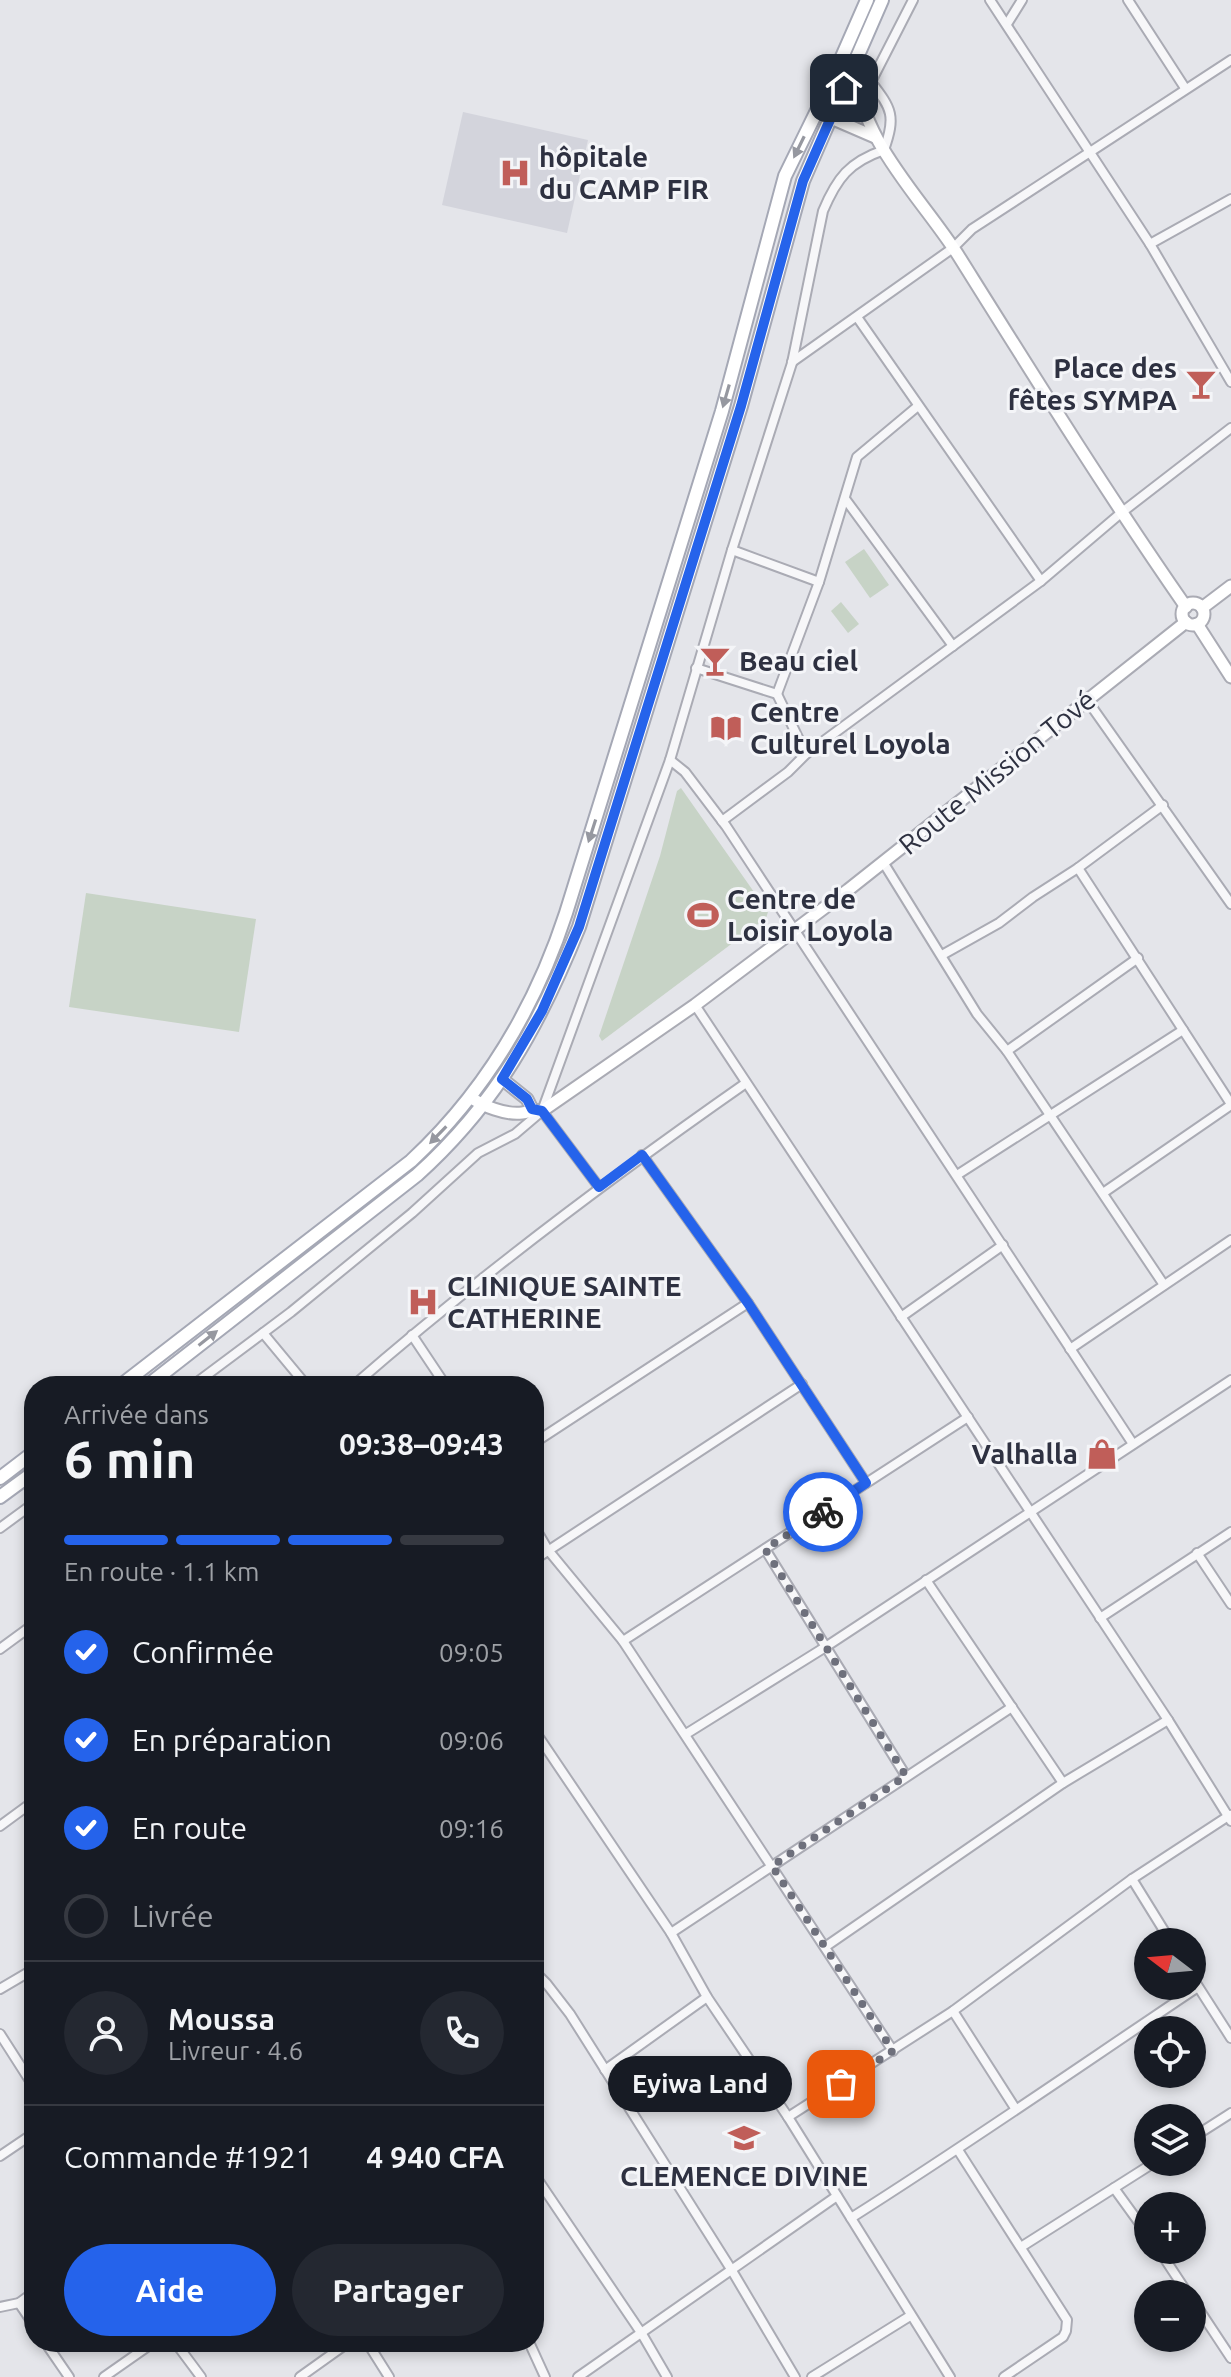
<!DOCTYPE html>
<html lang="fr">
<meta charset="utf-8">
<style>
body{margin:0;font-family:Ubuntu,sans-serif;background:#242831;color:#f1f3f6;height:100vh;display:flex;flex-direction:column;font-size:30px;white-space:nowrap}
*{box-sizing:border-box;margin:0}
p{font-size:26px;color:#9ea1a6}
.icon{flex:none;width:44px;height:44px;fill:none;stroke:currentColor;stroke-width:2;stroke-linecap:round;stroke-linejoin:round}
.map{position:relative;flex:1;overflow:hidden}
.side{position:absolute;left:24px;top:1376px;width:520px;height:976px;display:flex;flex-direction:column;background:#171b24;border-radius:32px;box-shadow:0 4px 12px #0003}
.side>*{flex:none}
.needle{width:52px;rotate:286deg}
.controls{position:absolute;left:1134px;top:1928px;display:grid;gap:16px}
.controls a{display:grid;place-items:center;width:72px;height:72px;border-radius:50%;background:#171b24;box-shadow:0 4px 12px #0003;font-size:40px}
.pin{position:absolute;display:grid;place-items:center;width:68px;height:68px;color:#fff;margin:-34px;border-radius:16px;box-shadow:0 4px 12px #0006}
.courier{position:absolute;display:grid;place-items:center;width:80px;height:80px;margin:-40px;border:6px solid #2563eb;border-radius:50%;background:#fff;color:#222;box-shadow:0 2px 10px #0007}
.bubble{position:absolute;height:56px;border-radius:28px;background:#171b24;box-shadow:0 4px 12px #0003;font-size:26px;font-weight:700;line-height:56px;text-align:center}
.overview em{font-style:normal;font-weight:700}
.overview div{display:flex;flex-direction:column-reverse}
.overview{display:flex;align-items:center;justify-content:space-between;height:136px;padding:0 40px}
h1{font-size:52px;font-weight:700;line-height:60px}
.bar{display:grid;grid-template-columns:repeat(4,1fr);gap:12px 8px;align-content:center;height:96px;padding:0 40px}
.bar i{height:10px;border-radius:6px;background:#363941}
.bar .current{background:#2563eb}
.bar p{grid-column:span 4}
.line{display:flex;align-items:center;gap:20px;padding:0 40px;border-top:2px solid #363941}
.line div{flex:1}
.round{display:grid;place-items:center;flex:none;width:84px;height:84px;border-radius:42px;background:#242831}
ol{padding:0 40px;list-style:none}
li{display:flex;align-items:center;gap:24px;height:88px}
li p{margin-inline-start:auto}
li .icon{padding:8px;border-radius:50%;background:#2563eb;color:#fff;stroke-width:4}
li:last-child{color:#9ea1a6}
li i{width:44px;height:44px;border:4px solid #363941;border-radius:50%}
.action{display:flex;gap:16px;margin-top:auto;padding:16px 40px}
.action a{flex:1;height:92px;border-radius:48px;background:#2563eb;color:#fff;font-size:32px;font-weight:700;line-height:92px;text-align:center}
.action a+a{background:#242831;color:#f1f3f6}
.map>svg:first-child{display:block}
</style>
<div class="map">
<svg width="1231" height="2377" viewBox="0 0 1231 2377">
<rect width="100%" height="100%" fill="#e4e5ea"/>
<!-- built -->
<path fill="#d3d4dc" d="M463 112 588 140 567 233 442 205Z"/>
<!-- green -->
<g fill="#c7d3c6">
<path d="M864 549 889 585 870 598 845 562Z"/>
<path d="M841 602 859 624 848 633 831 611Z"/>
<path d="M681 788 768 912 766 918 602 1041 599 1036 660 856 677 791Z"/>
<path d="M86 893 256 919 239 1032 69 1007Z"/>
</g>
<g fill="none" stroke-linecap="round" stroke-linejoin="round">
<defs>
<g id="street">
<path d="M990 0 1150 244 1231 382"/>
<path d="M1128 0 1185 88"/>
<path d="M1007 24 1022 0"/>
<path d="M1150 244 1231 199"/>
<path d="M857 317 1041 581"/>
<path d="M792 362 953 248 972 229 1231 60"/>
<path d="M846 500 953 646"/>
<path d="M732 550 819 582"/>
<path d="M696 668 777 694 806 754"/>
<path d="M777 694 819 582 857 457 918 406"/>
<path d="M1087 700 1231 904"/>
<path d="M670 760 685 772 726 826 1133 1444"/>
<path d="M1163 805 1078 868 1231 1104"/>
<path d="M722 821 788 772 806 754 1041 581 1121 513 1231 428"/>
<path d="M883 862 977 1014 1007 1051"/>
<path d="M942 955 999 923 1033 897 1078 868"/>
<path d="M1138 958 1007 1051 1164 1285"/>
<path d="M695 1005 1168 1720 1231 1821"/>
<path d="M542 1111 599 1187"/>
<path d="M642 1155 748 1303 866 1483"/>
<path d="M957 1175 1183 1030"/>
<path d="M1103 1193 1231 1105"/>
<path d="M901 1317 1003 1245"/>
<path d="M263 1333 307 1386"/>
<path d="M412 1335 446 1386"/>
<path d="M1070 1349 1231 1240"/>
<path d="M192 1386 291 1312 412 1213 478 1153 515 1134 542 1111 670 760 732 550 792 363 823 211C837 178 849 162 884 150 896 116 892 109 871 82L913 0"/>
<path d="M353 1386C478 1277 610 1178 746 1083"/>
<path d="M534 1443 748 1303"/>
<path d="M534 1526 548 1550 623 1641 893 2051"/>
<path d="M0 1528 34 1503"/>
<path d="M765 1549 906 1776"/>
<path d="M1197 1553 1231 1604"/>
<path d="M534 1560 802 1384"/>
<path d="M926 1580 1063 1783"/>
<path d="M1100 1618 1231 1532"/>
<path d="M623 1641 968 1417"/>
<path d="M0 1649 34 1624"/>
<path d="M534 1730 671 1933 707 1997 788 2117 950 2377"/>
<path d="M686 1734 827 1646 1231 1380"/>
<path d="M534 1778 536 1734"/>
<path d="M0 1826 34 1801"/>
<path d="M1132 1879 1171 1942"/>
<path d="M671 1933 1012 1707"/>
<path d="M825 1947 1063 1783 1168 1720"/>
<path d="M534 1971 546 1983 570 2014 731 2269 795 2377"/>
<path d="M1192 1977 1231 2038"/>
<path d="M0 1989 34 1969"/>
<path d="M953 2011 1015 2108"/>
<path d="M0 2034 34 2087"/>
<path d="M605 2070 707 1997"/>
<path d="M788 2117 953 2011 1132 1879 1230 1815"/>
<path d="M1192 2138 1231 2113"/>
<path d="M958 2150 1067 2320 1066 2331 1063 2337 1004 2377"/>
<path d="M0 2156 34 2133"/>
<path d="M534 2174 642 2334 667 2377"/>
<path d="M1114 2188 1148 2235"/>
<path d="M851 2218C968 2144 1083 2064 1198 1987"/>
<path d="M1021 2247 1155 2162"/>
<path d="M1159 2250 1188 2294"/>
<path d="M1192 2299 1231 2358"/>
<path d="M19 2303 34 2325"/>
<path d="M0 2307 19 2303 34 2292"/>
<path d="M45 2342 69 2377"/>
<path d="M175 2342 201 2377"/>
<path d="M367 2342 389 2377"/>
<path d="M529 2342 545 2377"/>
<path d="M104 2377 154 2342"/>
<path d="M300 2377 349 2342"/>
<path d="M578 2377 837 2196"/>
<path d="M812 2377 910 2316"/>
</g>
<g id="secondary">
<path d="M855 66C859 140 920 196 958 255 1032 373 1106 492 1186 607"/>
<path d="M831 118 875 137"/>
<circle cx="1193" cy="614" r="11"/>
<path d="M1202 608 1231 586"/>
<path d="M1197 624 1231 677"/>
<path d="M502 1079 527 1099 532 1109"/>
<path d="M470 1097C483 1106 505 1115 522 1113 530 1112 533 1109 542 1111L695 1005 848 890 1186 622"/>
</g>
<g id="primary">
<path d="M120 1386 411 1161C484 1093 535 1008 566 913L722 411 785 176 831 82 867 0"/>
<path d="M147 1386 417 1175C497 1103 539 1026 579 927L741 406 803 181 882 0"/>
<path d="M0 1478 34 1452"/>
<path d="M0 1497 34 1472"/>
</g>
</defs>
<!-- street casing -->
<use href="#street" stroke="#aaabb4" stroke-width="12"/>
<!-- secondary casing -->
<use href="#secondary" stroke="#aaabb4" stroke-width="15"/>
<!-- primary casing -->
<use href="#primary" stroke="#a5a8b5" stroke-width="16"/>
<!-- street -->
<use href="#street" stroke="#f7f7f9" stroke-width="8"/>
<!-- secondary -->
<use href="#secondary" stroke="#fff" stroke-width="11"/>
<!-- primary -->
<use href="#primary" stroke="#fff" stroke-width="12"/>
</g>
<!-- one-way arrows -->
<defs><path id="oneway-solid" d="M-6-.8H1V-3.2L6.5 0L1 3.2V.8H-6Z" transform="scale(2)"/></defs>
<g fill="#9698a0">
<use href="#oneway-solid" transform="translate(799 147) rotate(116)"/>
<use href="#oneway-solid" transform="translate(726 396) rotate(106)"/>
<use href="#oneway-solid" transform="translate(592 831) rotate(108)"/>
<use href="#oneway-solid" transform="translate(438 1135) rotate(134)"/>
<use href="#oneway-solid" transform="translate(208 1338) rotate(-38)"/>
</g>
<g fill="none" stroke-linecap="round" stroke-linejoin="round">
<!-- done -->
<path stroke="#6e707c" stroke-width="8" stroke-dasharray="0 14.4" d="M823 1512 765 1549 906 1776 772 1866 893 2051 841 2084"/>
<!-- route -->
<path stroke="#2563eb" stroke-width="10" d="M823 1512 866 1483 748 1303 642 1155 599 1187 542 1111 532 1109 527 1099 502 1079 542 1011 579 927 741 406 803 181 844 88"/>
</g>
<!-- icons -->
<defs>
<symbol id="hospital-bare" viewBox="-9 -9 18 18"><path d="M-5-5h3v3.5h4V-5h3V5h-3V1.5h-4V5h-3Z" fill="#c05e59" stroke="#f4f5f8" stroke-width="2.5" paint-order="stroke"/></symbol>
<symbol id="bar-bare" viewBox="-9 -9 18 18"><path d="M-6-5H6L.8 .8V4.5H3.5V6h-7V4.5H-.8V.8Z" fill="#c05e59" stroke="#f4f5f8" stroke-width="2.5" paint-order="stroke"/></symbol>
<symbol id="library-bare" viewBox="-9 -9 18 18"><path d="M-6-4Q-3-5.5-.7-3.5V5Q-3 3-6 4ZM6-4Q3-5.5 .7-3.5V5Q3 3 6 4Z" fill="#c05e59" stroke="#f4f5f8" stroke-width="2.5" paint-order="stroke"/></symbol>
<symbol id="stadium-bare" viewBox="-9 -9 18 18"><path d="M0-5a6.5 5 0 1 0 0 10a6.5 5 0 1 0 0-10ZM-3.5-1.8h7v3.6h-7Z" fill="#c05e59" stroke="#f4f5f8" stroke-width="2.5" paint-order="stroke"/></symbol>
<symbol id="shop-bare" viewBox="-9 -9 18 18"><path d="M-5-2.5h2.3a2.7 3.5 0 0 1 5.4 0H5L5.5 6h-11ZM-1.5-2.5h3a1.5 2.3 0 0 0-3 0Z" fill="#c05e59" stroke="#f4f5f8" stroke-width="2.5" paint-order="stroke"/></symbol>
<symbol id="school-bare" viewBox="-9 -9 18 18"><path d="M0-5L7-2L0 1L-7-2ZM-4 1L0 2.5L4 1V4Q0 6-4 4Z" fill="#c05e59" stroke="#f4f5f8" stroke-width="2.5" paint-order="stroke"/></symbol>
</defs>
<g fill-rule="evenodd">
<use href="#hospital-bare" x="493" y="151" width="44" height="44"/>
<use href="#bar-bare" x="1179" y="362" width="44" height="44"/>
<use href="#bar-bare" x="693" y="639" width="44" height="44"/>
<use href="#library-bare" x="704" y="706" width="44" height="44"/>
<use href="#stadium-bare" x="681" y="893" width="44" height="44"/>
<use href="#hospital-bare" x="401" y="1280" width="44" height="44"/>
<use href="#shop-bare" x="1080" y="1432" width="44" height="44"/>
<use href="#school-bare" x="722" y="2116" width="44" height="44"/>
</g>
<g text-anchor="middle" stroke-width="6" stroke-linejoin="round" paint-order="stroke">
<!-- poi labels -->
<g font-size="28" font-weight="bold" fill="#2e3141" stroke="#f4f5f8" text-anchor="start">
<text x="539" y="167">hôpitale<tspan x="539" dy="32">du CAMP FIR</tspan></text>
<text x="1177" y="378" text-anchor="end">Place des<tspan x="1177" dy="32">fêtes SYMPA</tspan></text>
<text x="739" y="671">Beau ciel</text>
<text x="750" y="722">Centre<tspan x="750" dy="32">Culturel Loyola</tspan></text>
<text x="727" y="909">Centre de<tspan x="727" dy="32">Loisir Loyola</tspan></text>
<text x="447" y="1296">CLINIQUE SAINTE<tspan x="447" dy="32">CATHERINE</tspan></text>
<text x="1078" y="1464" text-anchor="end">Valhalla</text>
<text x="744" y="2186" text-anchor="middle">CLEMENCE DIVINE</text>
</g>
<!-- street labels -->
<g font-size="28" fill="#2e3141" stroke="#f4f5f8">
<text transform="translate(997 772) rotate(-39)" y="10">Route Mission Tové</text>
</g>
</g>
</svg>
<div class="controls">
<a><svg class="needle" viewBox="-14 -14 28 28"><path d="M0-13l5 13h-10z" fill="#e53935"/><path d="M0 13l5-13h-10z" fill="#9ea1a6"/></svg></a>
<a><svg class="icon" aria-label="locate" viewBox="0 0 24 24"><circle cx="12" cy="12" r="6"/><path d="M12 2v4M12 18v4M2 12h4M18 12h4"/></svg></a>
<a><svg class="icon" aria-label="layers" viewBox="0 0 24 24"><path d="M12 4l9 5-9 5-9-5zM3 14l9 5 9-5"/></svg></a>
<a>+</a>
<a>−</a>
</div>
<div class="pin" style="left:841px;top:2084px;background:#ea580c"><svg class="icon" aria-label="bag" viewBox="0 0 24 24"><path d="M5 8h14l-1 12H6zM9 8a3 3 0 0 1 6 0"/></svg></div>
<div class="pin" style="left:844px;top:88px;background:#1f2937"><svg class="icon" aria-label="home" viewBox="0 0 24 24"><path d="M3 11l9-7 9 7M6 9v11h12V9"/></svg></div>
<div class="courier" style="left:823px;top:1512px"><svg class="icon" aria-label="bike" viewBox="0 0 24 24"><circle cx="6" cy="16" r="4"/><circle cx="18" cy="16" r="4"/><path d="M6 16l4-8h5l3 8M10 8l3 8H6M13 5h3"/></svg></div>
<div class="bubble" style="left:608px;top:2056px;width:184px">Eyiwa Land</div>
<section class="side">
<div class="overview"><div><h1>6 min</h1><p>Arrivée dans</p></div><em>09:38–09:43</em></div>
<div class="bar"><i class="current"></i><i class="current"></i><i class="current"></i><i></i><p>En route · 1.1 km</p></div>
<ol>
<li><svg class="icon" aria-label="check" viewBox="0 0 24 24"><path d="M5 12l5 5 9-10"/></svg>Confirmée<p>09:05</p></li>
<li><svg class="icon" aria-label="check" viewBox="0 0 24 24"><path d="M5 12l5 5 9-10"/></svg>En préparation<p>09:06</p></li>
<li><svg class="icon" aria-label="check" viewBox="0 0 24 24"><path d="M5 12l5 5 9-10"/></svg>En route<p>09:16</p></li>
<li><i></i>Livrée</li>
</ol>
<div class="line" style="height:144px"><a class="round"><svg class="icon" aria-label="person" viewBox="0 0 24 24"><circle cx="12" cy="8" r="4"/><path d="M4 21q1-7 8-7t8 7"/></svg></a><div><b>Moussa</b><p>Livreur · 4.6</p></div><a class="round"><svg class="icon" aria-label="phone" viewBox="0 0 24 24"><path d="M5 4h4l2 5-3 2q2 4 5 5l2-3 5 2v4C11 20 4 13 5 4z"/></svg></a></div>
<div class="line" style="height:104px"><div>Commande #1921</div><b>4 940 CFA</b></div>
<div class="action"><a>Aide</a><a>Partager</a></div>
</section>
</div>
